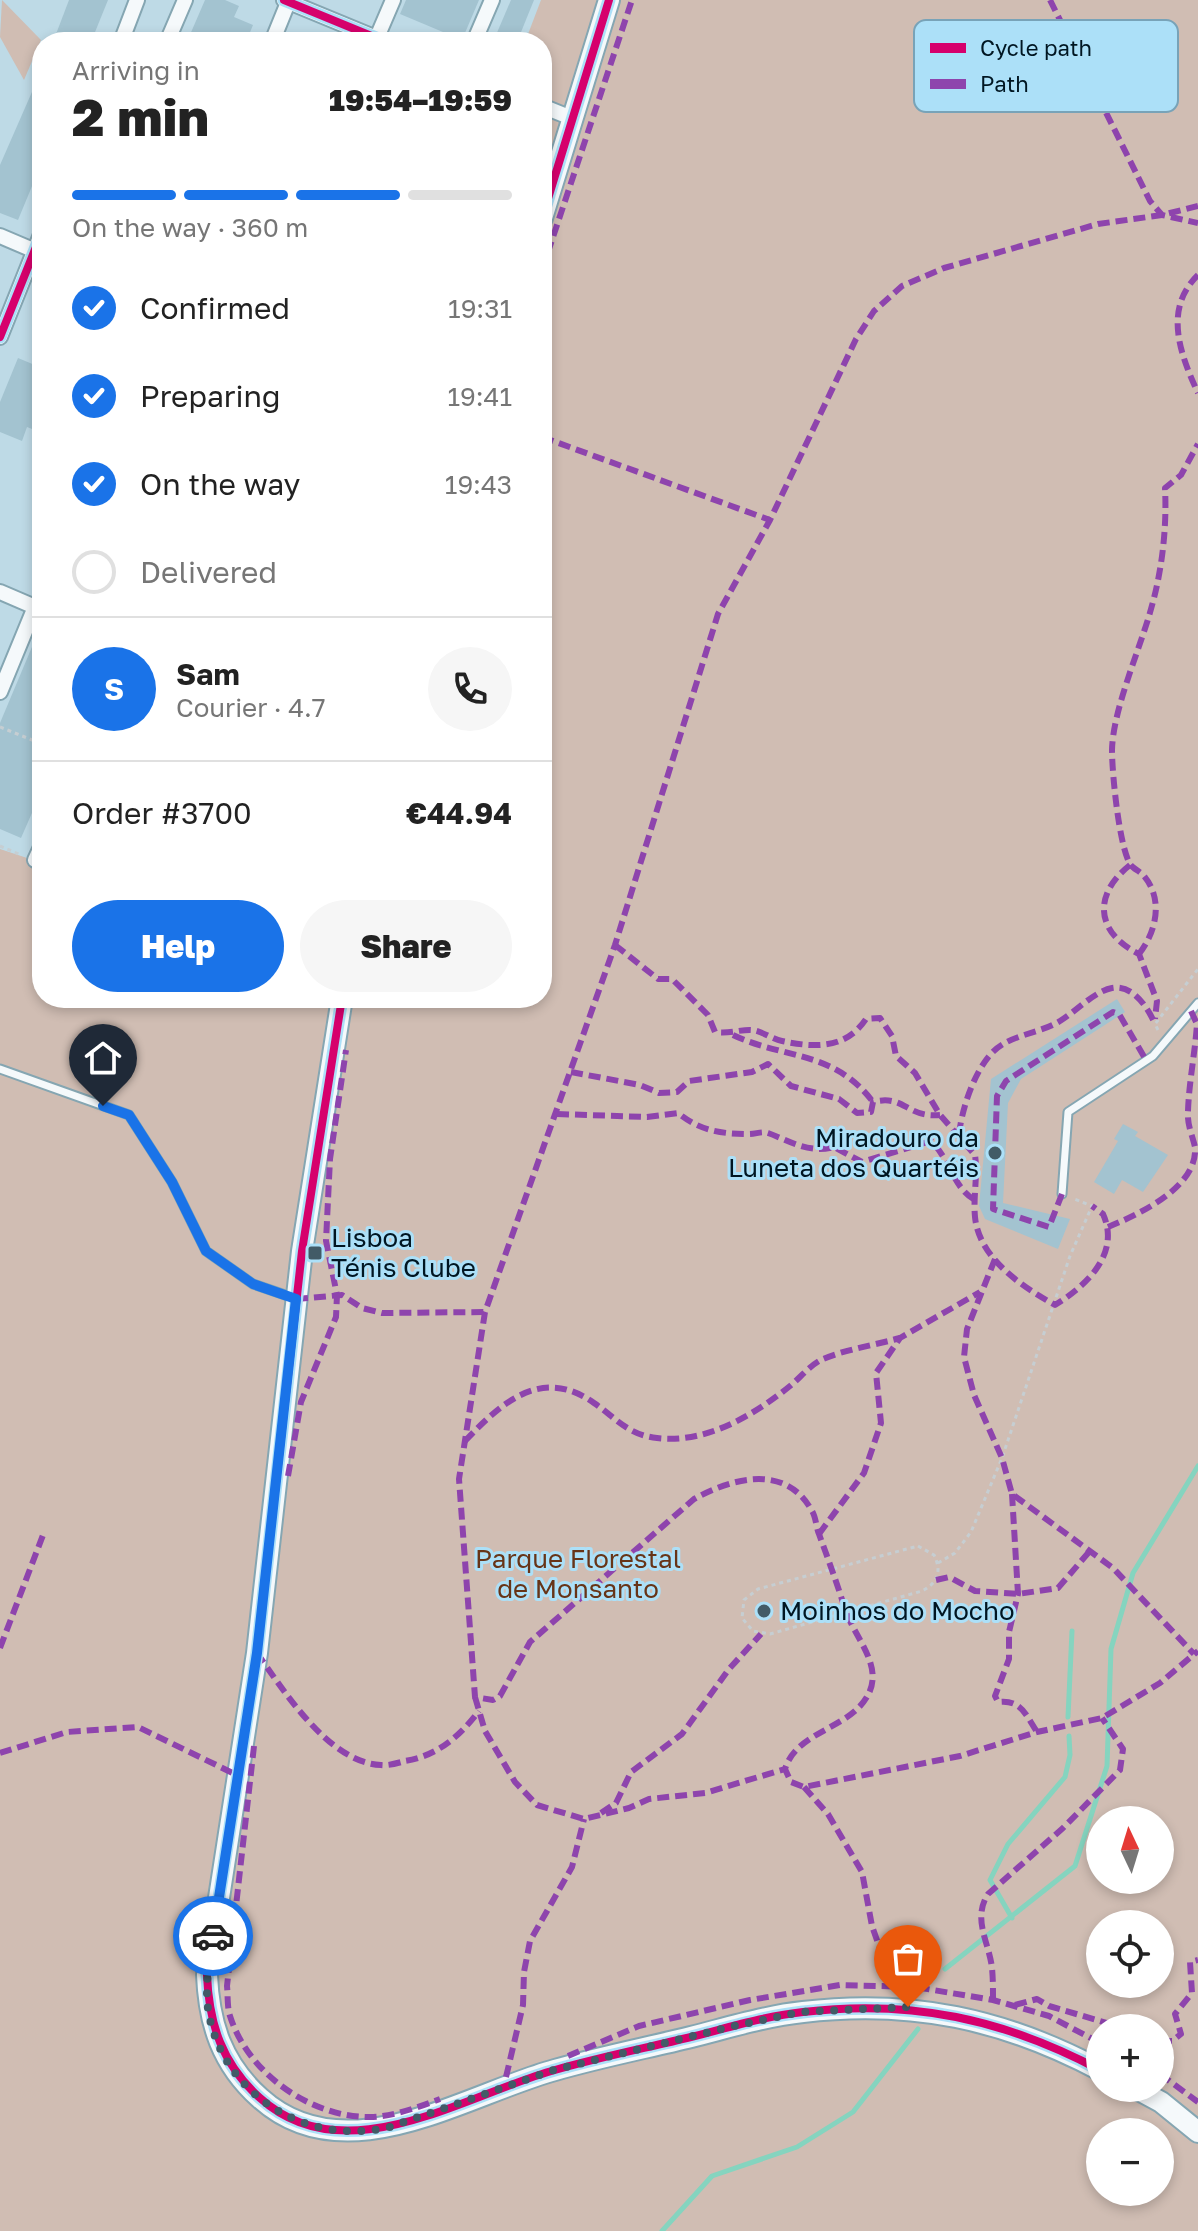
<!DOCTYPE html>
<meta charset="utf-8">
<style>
body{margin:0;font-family:"Golos Text",sans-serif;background:#f6f6f6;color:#222;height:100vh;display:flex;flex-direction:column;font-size:30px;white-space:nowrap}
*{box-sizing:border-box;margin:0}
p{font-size:26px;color:#767676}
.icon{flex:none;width:44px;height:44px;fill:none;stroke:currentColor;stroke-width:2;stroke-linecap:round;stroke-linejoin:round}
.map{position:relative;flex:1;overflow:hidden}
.sheet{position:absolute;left:32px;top:32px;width:520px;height:976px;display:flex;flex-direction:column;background:#fff;border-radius:32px;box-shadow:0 4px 12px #0003}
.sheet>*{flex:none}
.needle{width:52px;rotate:356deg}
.controls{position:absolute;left:1086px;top:1806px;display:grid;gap:16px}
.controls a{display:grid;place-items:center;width:88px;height:88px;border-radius:50%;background:#fff;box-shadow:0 4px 12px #0003;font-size:40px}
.pin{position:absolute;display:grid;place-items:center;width:68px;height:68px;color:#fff;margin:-82px -34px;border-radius:50% 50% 50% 0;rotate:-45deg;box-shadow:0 0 8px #0007}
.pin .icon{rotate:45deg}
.courier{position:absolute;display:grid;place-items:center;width:80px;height:80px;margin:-40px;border:6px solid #1a73e8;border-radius:50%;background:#fff;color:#222;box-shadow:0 2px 10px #0007}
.head em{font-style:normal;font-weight:800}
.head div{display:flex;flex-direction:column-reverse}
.head{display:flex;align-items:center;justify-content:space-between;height:136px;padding:0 40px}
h1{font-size:52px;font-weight:800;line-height:60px}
.bar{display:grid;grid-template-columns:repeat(4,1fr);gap:12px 8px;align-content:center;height:96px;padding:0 40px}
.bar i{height:10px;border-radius:6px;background:#e0e0e0}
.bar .on{background:#1a73e8}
.bar p{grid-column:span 4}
.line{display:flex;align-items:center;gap:20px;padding:0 40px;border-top:2px solid #e0e0e0}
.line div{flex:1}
.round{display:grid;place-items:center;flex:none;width:84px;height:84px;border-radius:42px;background:#f6f6f6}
ol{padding:0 40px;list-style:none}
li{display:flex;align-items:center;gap:24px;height:88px}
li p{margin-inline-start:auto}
li .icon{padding:8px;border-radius:50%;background:#1a73e8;color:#fff;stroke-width:4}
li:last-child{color:#767676}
li i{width:44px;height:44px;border:4px solid #e0e0e0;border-radius:50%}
.primary-button{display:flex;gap:16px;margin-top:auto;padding:16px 40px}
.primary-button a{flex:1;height:92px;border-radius:48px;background:#1a73e8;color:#fff;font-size:32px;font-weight:800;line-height:92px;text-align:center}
.primary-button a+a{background:#f6f6f6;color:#222}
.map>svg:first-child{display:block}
</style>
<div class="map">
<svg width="1198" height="2231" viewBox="0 0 1198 2231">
<rect width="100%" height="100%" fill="#bedae6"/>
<!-- green -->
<g fill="#d0bdb3" fill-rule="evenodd">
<path d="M2 0 41 40 24 80 0 37Z"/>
<path d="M541 0H1198V2231H0V849L42 863V998H542V42H525ZM1100 1820H1160V1880H1100ZM1100 1924H1160V1984H1100ZM1100 2028H1160V2088H1100ZM1100 2132H1160V2192H1100Z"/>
</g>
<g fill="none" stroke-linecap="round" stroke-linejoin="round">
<!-- stream -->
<g stroke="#85d4bf" stroke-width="5">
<path d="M1068 1717 1072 1631"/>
<path d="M1012 1918 990 1880 1008 1844 1065 1777 1070 1755 1069 1736"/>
<path d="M945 1969 1075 1866 1107 1766 1111 1649 1133 1573 1198 1466"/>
<path d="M662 2231 712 2176 797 2147 853 2112 918 2029"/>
</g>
</g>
<!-- building -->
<g fill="#a3c3d0">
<path d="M69 0H108L91 42H53Z"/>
<path d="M205 0H225L239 6 234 17 253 25 246 42 226 37 224 42H202L189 37Z"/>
<path d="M406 0H479L462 40 400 14Z"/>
<path d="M511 0H534L517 42H493Z"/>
<path d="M42 69V162L18 220 0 213V165Z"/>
<path d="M18 358 42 368V433L27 427 22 441 0 432V402Z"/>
<path d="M42 623V790L21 838 0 829V723Z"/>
<path d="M1117 999 1125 1012 1021 1079 1008 1103 1003 1203 1070 1219 1058 1249 985 1219 979 1206 991 1079Z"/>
<path d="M1123 1124 1138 1132 1135 1136 1168 1155 1143 1192 1122 1180 1114 1194 1094 1182 1118 1141 1114 1139Z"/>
</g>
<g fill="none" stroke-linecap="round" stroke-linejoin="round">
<defs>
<g id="lane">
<path d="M0 1069 129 1115 172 1182 206 1251 253 1284 294 1298"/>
<path d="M1062 1194 1068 1112 1153 1056 1198 1003"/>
</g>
<g id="street">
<path d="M284 0 386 42"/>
<path d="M121 42 137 0"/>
<path d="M167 42 185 0"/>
<path d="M272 42 289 0"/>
<path d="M375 42 393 0"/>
<path d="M474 42 492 0"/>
<path d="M542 106 574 119"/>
<path d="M0 236 40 253"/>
<path d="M0 337 42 232"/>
<path d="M0 592 42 610"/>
<path d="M0 692 35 607"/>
<path d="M42 845 35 860 42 863"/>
</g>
<g id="secondary">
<path d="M542 218 609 0"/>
<path d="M342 998 302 1251 257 1653 207 1975C209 2024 222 2064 260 2098 345 2175 464 2095 555 2070 600 2057 646 2048 691 2037 727 2028 765 2016 803 2012 911 1999 1004 2019 1100 2070"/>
<path d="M1135 2088 1161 2102 1198 2132"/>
</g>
</defs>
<!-- lane casing -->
<use href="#lane" stroke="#85a6b2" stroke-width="11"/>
<!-- street casing -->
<use href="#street" stroke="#85a6b2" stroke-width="18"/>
<!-- secondary casing -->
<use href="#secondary" stroke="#85a6b2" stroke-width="24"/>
<!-- path -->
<g stroke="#c6ced2" stroke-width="3" stroke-dasharray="4 4" stroke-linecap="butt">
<path d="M0 727 42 744"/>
<path d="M0 846 21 855"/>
<path d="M1158 1030 1155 1024 1198 969"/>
<path d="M918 1546 934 1555C942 1571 938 1583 922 1591L770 1634 753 1631 742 1618 744 1600 758 1589Z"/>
<path d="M938 1563 955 1553 971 1532 1002 1458 1070 1256 1092 1206 1072 1198"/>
</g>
<!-- lane -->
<use href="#lane" stroke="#f5f9fb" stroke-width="7"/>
<!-- street -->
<use href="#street" stroke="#f5f9fb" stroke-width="14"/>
<!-- secondary -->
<use href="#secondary" stroke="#f5f9fb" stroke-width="20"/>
<!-- quiet -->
<g stroke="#8e44ad" stroke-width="6" stroke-dasharray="12 6" stroke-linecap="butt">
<path d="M1050 0 1150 201 1162 215 1198 223"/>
<path d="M1198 206 1162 215 1098 224 944 268 902 286 874 311 856 339 770 520 718 614 615 945 485 1312 459 1479 475 1697 493 1700 500 1696 530 1642 694 1499C732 1478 786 1463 812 1511 816 1517 816 1527 819 1534 828 1559 837 1583 845 1609 853 1635 883 1664 869 1693 852 1729 797 1730 785 1769L791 1782 804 1787 960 1756 1037 1732 1102 1718 1160 1683 1198 1651"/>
<path d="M542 270 632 0"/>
<path d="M1198 275C1163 309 1180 354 1198 393"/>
<path d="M542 437 770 520"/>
<path d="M1130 865C1092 895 1096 933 1139 954L1157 1001 1155 1019"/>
<path d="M615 945 658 979H672L708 1015 715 1032C731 1034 742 1029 752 1030 762 1031 772 1039 782 1041 815 1048 846 1049 866 1019L880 1018 892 1036 896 1056 915 1073 940 1115 975 1155C978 1176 973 1196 975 1217 979 1258 1021 1286 1055 1305 1086 1286 1121 1254 1103 1214L1092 1206"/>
<path d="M1139 954C1156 932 1164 900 1144 876 1140 871 1133 869 1130 864 1119 845 1112 773 1112 750 1113 709 1140 649 1151 609 1162 571 1167 528 1165 488L1181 475 1198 444"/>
<path d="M733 1035C783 1059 834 1050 873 1102"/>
<path d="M571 1072 640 1085 659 1093 677 1092 689 1081 752 1072 768 1064 791 1086 839 1099 857 1113 871 1112 873 1102C905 1094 906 1118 940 1115"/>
<path d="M557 1114 647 1117 678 1113C700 1131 722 1134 749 1134 756 1134 762 1131 768 1133 790 1141 809 1154 834 1147L862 1162 931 1141C950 1159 953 1188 975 1200"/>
<path d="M959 1134C962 1109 973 1075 990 1055 1008 1034 1037 1035 1060 1021 1075 1012 1095 991 1112 988 1133 984 1148 1008 1155 1024"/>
<path d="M1062 1194 1049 1227 993 1209 997 1096 1006 1081 1113 1012 1119 1014 1146 1060"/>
<path d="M1108 1227C1137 1215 1198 1188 1195 1147 1192 1134 1187 1125 1188 1111 1189 1082 1195 1053 1197 1024L1191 1011"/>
<path d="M995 1259 967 1329 964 1357 974 1395 1002 1458 1012 1494 1113 1568 1194 1654"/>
<path d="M296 1299 342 1295 362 1308 382 1313 485 1312"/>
<path d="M465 1441C502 1402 542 1366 594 1403 616 1418 628 1435 657 1438 706 1444 754 1415 790 1386 800 1378 811 1364 823 1359 847 1349 875 1345 900 1338"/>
<path d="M288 1476 301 1402 336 1317 337 1295 326 1241 330 1159 346 1050"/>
<path d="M1012 1494 1018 1594 1009 1632V1659L995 1696 998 1702C1021 1699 1026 1715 1037 1732"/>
<path d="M819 1534 864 1473 881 1423 876 1373 900 1338 980 1292"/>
<path d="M936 1580 949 1577 975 1591 1018 1594 1058 1588 1089 1552"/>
<path d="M0 1648 43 1535"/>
<path d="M257 1653C284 1691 329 1763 381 1765 388 1766 398 1763 405 1761 437 1756 460 1736 479 1711"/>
<path d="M475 1697 485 1731 515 1782 537 1805 584 1819 629 1808 649 1799 705 1793 785 1769"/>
<path d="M254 1746 227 1986C228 1995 227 2007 230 2016 248 2073 309 2116 367 2117 389 2118 419 2107 440 2099"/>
<path d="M0 1753 67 1732 138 1727 241 1777"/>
<path d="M804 1787 828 1814 862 1872 872 1926 893 1986"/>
<path d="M601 1813 616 1803 631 1772 682 1734 729 1669 761 1634"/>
<path d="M993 2000C993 1989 993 1978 992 1968 989 1942 972 1919 988 1894L1063 1828 1120 1770 1123 1749 1102 1718"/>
<path d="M1015 2005 1037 1999 1049 2006 1124 2028"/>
<path d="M1160 2041H1172L1181 2034 1175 2014 1192 1993 1190 1962 1198 1960"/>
<path d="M568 2056 639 2026 750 2000 840 1985 915 1987 993 2000 1049 2016 1100 2043"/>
<path d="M1160 2074 1198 2102"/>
<path d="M506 2077 523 2005 524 1972 530 1941 572 1867 584 1819"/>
</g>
<defs>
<g id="cycleway">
<path d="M284 0 386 42"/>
<path d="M542 218 609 0"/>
<path d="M0 337 42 232"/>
<path d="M342 998 302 1251 257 1653 207 1975C209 2024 222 2064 260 2098 345 2175 464 2095 555 2070 600 2057 646 2048 691 2037 727 2028 765 2016 803 2012 911 1999 1004 2019 1100 2070"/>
</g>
</defs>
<!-- cycleway casing -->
<use href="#cycleway" stroke="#ace0f8" stroke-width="13"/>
<!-- cycleway -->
<use href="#cycleway" stroke="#d6006c" stroke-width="8"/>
</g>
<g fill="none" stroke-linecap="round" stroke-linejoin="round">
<!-- done -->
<path stroke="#425b67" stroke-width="8" stroke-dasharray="0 14.4" d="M213 1936C209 1960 205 1984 208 2009 221 2095 308 2147 390 2127L554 2070 734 2026 801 2012 908 2007"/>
<!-- route -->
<path stroke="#1a73e8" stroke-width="10" d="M103 1106 129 1115 172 1182 206 1251 253 1284 296 1299 257 1653 213 1936"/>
</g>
<!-- markers -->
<g fill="#425b67" stroke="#ace0f8" stroke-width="3">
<circle cx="995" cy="1153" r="8"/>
<rect x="307" y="1245" width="16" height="16" rx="4"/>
<circle cx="764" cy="1611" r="8"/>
</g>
<g text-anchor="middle" stroke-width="6" stroke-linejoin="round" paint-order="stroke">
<!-- poi labels -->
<g font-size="26" fill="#001622" stroke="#ace0f8" text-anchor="start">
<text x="979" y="1147" text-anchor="end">Miradouro da<tspan x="979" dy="30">Luneta dos Quartéis</tspan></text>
<text x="331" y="1247">Lisboa<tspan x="331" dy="30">Ténis Clube</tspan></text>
<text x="780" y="1620">Moinhos do Mocho</text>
</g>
<!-- park labels -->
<g font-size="26" fill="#673417" stroke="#ace0f8">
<text x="578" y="1568">Parque Florestal<tspan x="578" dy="30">de Monsanto</tspan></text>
</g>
</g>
<!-- legend -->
<rect x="914" y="20" width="264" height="92" rx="12" fill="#ace0f8" stroke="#78a3b8" stroke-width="2"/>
<rect x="930" y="43" width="36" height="10" fill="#d6006c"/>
<rect x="930" y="79" width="36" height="10" fill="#8e44ad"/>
<g font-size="22" fill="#001622">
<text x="980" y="56">Cycle path</text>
<text x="980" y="92">Path</text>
</g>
</svg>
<div class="controls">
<a><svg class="needle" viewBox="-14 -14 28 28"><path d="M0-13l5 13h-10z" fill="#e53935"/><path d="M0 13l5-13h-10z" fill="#767676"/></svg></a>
<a><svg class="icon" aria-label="locate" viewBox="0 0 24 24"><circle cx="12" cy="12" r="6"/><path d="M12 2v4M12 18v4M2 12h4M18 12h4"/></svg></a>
<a>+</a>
<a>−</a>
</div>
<div class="pin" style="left:908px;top:2007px;background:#ea580c"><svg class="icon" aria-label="bag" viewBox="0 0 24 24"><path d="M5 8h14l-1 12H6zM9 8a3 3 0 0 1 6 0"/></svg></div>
<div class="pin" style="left:103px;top:1106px;background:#1f2937"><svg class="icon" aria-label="home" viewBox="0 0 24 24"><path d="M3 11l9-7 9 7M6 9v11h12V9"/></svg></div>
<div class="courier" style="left:213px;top:1936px"><svg class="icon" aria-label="car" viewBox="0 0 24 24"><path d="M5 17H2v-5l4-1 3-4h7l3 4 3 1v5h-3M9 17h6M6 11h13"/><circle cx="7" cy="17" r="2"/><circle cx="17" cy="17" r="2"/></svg></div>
<section class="sheet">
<div class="head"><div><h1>2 min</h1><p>Arriving in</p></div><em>19:54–19:59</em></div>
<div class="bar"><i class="on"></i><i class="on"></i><i class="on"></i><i></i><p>On the way · 360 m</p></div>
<ol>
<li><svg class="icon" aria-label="check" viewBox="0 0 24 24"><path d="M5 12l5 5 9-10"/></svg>Confirmed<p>19:31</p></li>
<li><svg class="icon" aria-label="check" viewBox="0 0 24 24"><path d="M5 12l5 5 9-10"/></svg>Preparing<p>19:41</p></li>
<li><svg class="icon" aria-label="check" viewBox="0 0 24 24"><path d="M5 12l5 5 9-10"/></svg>On the way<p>19:43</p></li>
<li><i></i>Delivered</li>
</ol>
<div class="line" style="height:144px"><b class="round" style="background:#1a73e8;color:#fff">S</b><div><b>Sam</b><p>Courier · 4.7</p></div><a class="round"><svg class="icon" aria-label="phone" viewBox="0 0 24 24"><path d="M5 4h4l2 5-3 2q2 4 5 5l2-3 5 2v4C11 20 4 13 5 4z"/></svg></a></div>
<div class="line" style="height:104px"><div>Order #3700</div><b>€44.94</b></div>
<div class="primary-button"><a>Help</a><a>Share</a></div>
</section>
</div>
